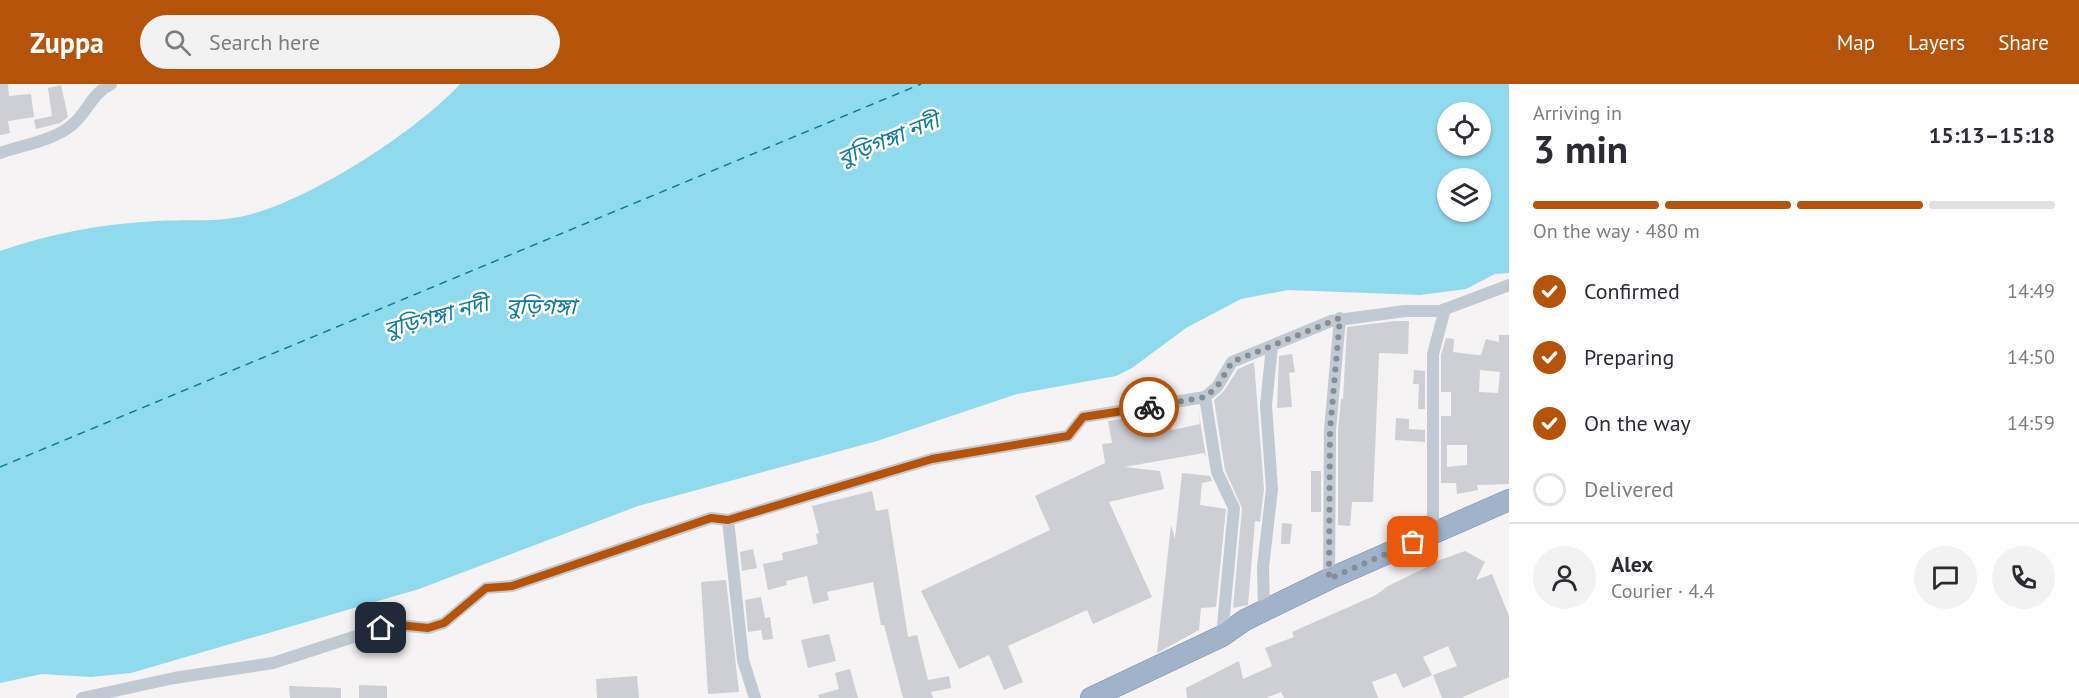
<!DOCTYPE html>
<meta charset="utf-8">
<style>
body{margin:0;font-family:"PT Sans","Noto Sans Bengali",sans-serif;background:#f2f2f3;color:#2b2b33;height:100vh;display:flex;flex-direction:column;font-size:22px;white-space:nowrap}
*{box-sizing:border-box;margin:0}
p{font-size:20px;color:#7c7c81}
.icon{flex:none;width:33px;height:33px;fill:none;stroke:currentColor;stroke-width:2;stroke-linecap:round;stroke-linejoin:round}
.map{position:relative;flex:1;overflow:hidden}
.sheet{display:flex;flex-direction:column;background:#fff;width:570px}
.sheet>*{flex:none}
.buttons{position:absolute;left:1437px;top:18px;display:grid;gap:12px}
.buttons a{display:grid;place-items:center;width:54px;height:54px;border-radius:50%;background:#fff;box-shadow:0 2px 4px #0004;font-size:30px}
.pin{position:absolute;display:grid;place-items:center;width:51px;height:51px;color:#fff;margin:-26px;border-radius:12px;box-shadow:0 3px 9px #0006}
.courier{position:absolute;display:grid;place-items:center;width:60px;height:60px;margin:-30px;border:4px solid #b45309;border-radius:50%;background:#fff;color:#222;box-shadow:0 2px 8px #0007}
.head em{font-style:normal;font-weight:800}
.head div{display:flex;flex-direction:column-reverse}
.head{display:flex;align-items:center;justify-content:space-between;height:102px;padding:0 24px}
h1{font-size:39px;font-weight:800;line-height:45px}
.bar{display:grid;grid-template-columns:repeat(4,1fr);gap:9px 6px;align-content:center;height:72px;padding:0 24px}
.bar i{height:8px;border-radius:4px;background:#e1e1e2}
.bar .selected{background:#b45309}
.bar p{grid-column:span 4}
.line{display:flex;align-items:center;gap:15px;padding:0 24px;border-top:2px solid #e1e1e2}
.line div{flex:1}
.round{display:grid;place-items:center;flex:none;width:63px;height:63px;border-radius:32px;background:#f2f2f3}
ol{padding:0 24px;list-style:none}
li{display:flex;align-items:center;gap:18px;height:66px}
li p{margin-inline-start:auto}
li .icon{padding:6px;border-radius:50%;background:#b45309;color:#fff;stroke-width:4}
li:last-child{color:#7c7c81}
li i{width:33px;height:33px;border:3px solid #e1e1e2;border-radius:50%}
header{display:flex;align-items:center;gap:36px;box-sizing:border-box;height:84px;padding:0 30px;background:#b45309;color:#fff}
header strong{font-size:28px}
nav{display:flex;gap:33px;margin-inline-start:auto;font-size:21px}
.search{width:420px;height:54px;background:#f2f2f3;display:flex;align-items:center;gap:15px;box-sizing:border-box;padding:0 21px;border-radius:33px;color:#7c7c81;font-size:22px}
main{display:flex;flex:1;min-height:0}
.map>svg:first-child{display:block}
</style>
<header>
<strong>Zuppa</strong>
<div class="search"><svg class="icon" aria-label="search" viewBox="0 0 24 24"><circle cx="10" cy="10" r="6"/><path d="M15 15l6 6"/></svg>Search here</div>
<nav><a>Map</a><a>Layers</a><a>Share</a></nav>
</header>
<main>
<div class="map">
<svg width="1509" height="614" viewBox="0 0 1509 614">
<rect width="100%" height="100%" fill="#f5f3f3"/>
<!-- water -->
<path fill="#90daee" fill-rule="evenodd" d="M460 0H1509V189L1495 190 1466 205 1420 211 1288 206 1241 215 1186 244 1132 284 1116 292 1017 310 877 357 638 422 419 505 131 589 91 593 42 590 0 599V167C51 149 102 140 156 137 188 135 222 139 252 130 314 113 417 47 460 0ZM1448 28H1480V62H1448ZM1448 94H1480V128H1448Z"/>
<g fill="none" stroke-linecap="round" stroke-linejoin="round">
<!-- ferry -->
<path stroke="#0c7c9b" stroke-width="1.5" stroke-dasharray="8 6" stroke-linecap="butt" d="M0 383 921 0"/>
</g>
<!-- building -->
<g fill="#cdcfd5" fill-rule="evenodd">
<path d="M0 0H8L9 12 31 10 34 33 8 37 10 49 0 51Z"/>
<path d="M61 1 68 33 60 39 36 45 34 36 52 32 48 4Z"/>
<path d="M1395 237H1409L1408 270 1379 269 1373 418H1352L1350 442 1338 441V346L1341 315H1343L1347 243Z"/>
<path d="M1499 251H1509V400L1477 401 1478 406 1457 410 1456 399H1441V332H1451V308H1441V271L1446 254 1454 255 1453 268 1477 271H1481L1486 255 1499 258ZM1480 286 1500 288 1498 309 1479 308ZM1447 361H1467V381L1447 383Z"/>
<path d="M1292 270 1295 288 1289 289 1292 323 1277 324 1279 272Z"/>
<path d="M1254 278 1264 405 1260 438 1255 437 1248 521 1233 524 1242 424 1225 386 1214 316 1224 307 1238 285Z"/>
<path d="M1414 286 1425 287V325H1418L1419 300H1413Z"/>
<path d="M1198 324 1206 373 1204 369 1124 383 1160 387 1164 405 1109 418 1152 513 1093 540 1087 526 1008 562 1023 598 1004 606 989 571 959 585 921 507 1050 446 1035 412 1105 379 1102 360 1112 359 1108 337 1169 327 1172 346 1200 340Z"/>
<path d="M1396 334 1409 335V345L1425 346V358L1395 356Z"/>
<rect x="1311" y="387" width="10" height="41"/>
<path d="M1182 389 1210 392 1212 397 1202 399 1200 421 1226 425 1216 523 1201 524 1199 546 1157 569 1171 441 1175 455Z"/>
<path d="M872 407 876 427 888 425 908 553 917 551 928 596 949 592 951 604 931 608 933 614H903L884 541H881L873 498 827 508 829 516 813 520 807 492 786 497 787 501 768 506 763 480 783 476 782 469 818 460 816 450 819 449 812 422Z"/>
<path d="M1282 439 1292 440 1290 460H1281Z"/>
<path d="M753 465 757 484 742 487 740 468Z"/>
<path d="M1465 467 1485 478 1476 496 1492 490 1509 532V593L1461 614H1442L1433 591 1457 582 1448 562 1423 573 1432 591 1403 604 1396 589 1372 598 1378 614H1284L1281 608 1266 614H1187L1186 604 1239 577 1243 595 1272 582 1265 564 1294 553 1292 548 1376 511 1388 502 1427 483 1426 481Z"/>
<path d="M726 496 739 608 708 610 701 498Z"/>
<path d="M761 513 765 534 770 533 773 555 763 556 761 546 748 548 745 516Z"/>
<path d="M829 550 836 577 808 584 801 556Z"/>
<path d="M850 585 858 614H819L818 611 839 605 835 589Z"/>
<path d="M637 592 639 614H597L596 595Z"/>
<path d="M359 601 387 602V614H359Z"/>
<path d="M289 602 341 604V614H290Z"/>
</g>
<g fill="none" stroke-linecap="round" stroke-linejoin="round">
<defs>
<path id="trunk" d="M1091 614 1222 552 1245 536 1329 495 1509 416"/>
</defs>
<!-- trunk casing -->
<use href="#trunk" stroke="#7690ad" stroke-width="22"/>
<!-- minor -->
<g stroke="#c1cad2" stroke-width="12">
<path d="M0 69C22 61 53 57 72 41 87 29 92 9 111 0"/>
<path d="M728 436 743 576 755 614"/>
<path d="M1433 449V270L1445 225"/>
<path d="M1329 495 1330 346 1340 234"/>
<path d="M1264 526 1263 483 1272 405 1266 321 1272 262"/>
<path d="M1222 552 1234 424 1217 388 1205 313 1217 303 1232 278 1331 237 1405 227H1440L1509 201"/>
<path d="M82 614 174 594 273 579 381 544 398 541 428 544 444 539 486 504 512 502 711 434 728 436 932 375 1068 352 1083 333 1205 313"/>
</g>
<!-- trunk -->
<use href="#trunk" stroke="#9fb4c9" stroke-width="21"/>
</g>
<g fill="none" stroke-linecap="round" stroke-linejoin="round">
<!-- done -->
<path stroke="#868d94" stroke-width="6" stroke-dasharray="0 10.8" d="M1149 323 1205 313 1217 303 1232 278 1340 234 1330 346 1329 495 1413 458"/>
<!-- route -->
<path stroke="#b45309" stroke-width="8" d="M381 544 398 541 428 544 444 539 486 504 512 502 711 434 728 436 932 375 1068 352 1083 333 1149 323"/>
</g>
<g text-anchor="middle" stroke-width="5" stroke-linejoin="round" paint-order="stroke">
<!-- water labels -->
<g font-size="22" font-style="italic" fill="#0c7c9b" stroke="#fff">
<text transform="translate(888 55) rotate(-22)" y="8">বুড়িগঙ্গা নদী</text>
<text x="541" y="230">বুড়িগঙ্গা</text>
<text transform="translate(436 232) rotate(-15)" y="8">বুড়িগঙ্গা নদী</text>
</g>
</g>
</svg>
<div class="buttons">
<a><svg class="icon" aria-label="locate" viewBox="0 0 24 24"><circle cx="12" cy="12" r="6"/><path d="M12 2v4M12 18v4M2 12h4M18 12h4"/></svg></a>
<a><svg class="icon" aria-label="layers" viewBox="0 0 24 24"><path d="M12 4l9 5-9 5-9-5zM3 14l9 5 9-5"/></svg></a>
</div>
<div class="pin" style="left:1413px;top:458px;background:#ea580c"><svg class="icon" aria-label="bag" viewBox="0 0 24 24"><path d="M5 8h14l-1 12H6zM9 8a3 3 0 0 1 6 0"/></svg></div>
<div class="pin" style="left:381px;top:544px;background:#1f2937"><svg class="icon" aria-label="home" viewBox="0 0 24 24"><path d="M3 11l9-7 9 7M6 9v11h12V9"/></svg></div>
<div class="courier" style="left:1149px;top:323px"><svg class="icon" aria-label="bike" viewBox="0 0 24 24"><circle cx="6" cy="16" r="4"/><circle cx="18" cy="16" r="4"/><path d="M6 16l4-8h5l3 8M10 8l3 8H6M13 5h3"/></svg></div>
</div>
<section class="sheet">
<div class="head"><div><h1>3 min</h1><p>Arriving in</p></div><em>15:13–15:18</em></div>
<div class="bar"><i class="selected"></i><i class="selected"></i><i class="selected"></i><i></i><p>On the way · 480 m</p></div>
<ol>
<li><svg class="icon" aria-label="check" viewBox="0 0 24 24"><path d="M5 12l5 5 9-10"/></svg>Confirmed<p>14:49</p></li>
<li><svg class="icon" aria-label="check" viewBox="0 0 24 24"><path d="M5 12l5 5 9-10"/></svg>Preparing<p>14:50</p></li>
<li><svg class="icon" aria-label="check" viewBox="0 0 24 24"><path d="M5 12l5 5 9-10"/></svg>On the way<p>14:59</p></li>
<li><i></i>Delivered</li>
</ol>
<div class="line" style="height:108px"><a class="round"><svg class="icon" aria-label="person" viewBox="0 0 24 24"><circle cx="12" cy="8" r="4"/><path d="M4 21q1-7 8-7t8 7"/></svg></a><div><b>Alex</b><p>Courier · 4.4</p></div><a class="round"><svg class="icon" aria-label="chat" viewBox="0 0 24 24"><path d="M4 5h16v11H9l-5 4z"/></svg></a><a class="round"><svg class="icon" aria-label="phone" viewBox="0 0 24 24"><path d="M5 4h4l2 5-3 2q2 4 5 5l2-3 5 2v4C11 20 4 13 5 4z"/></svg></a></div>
</section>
</main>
